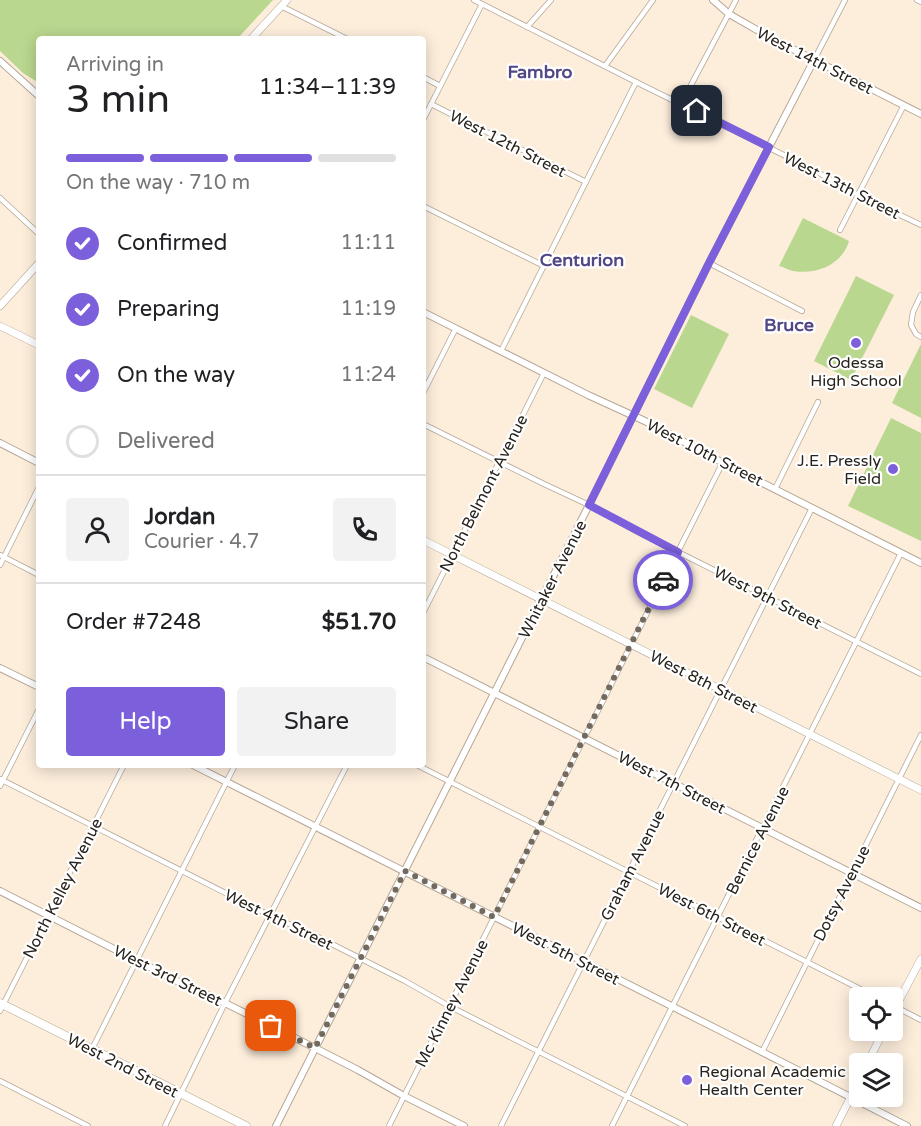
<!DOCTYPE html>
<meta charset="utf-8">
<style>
body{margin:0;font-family:"Varela Round",sans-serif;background:#f2f2f2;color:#202124;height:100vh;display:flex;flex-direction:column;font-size:22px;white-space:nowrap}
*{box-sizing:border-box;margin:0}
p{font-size:20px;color:#757577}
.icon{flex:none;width:33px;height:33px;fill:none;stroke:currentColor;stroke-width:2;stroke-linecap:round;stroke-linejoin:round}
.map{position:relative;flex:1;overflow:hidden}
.details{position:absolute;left:36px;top:36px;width:390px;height:732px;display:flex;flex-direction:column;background:#fff;border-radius:6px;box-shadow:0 3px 15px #0003}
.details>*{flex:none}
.fabs{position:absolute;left:849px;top:987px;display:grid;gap:12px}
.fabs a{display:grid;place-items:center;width:54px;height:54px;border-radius:6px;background:#fff;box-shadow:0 3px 15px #0003;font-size:30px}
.pin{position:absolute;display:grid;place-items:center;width:51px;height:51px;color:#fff;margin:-26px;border-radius:12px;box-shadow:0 3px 9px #0006}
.courier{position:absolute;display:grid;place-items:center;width:60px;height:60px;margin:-30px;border:4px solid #7c60db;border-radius:50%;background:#fff;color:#222;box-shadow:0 2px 8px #0007}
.headline em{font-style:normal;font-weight:600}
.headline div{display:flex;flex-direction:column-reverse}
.headline{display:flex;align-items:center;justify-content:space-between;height:102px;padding:0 30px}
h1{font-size:39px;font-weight:600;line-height:45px}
.bar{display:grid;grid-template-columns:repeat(4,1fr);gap:9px 6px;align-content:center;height:72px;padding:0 30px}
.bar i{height:8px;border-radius:4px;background:#e0e0e0}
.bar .current{background:#7c60db}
.bar p{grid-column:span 4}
.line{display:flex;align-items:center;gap:15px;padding:0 30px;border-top:2px solid #e0e0e0}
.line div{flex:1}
.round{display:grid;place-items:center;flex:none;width:63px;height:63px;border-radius:6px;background:#f2f2f2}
ol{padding:0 30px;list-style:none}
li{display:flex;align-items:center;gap:18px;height:66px}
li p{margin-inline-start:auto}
li .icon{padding:6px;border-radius:50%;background:#7c60db;color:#fff;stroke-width:4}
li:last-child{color:#757577}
li i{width:33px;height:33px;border:3px solid #e0e0e0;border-radius:50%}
.action{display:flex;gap:12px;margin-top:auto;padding:12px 30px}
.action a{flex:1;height:69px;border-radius:6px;background:#7c60db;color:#fff;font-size:24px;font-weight:600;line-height:69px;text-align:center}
.action a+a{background:#f2f2f2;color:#202124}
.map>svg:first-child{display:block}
</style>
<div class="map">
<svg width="921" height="1126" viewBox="0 0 921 1126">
<rect width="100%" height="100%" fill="#fdeedc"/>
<!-- green -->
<g fill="#b9d78e">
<path d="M0 0H273L237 39H39V83L23 73 0 51Z"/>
<path d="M803 218 849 241C842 265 816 275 793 271 788 270 784 267 779 266Z"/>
<path d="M856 276 894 295 851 380 814 361Z"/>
<path d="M691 315 729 334 692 408 654 389Z"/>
<path d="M921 344V418L892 403Z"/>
<path d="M891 418 921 433V541L848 506Z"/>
</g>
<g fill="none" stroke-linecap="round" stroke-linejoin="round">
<defs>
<g id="minor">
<path d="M474 0 642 85 812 169 858 195 921 225"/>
<path d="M917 0 921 2"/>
<path d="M281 6 347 39"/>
<path d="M527 27 551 0"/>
<path d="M814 60 845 0"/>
<path d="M605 66 653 0"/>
<path d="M423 77 440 86"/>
<path d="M431 104 586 182"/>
<path d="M681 104 736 0"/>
<path d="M423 120 482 4"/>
<path d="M0 198 39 234"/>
<path d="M423 206 544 266"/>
<path d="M840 230 904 105"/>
<path d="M709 263 802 311"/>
<path d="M921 295 913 312 911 325 916 334 921 337"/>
<path d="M501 351 636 82"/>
<path d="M423 393 456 328"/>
<path d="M423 424 544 484 589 505 632 529 921 674"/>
<path d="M775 489 818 402"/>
<path d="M0 555 39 575"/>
<path d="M0 565 39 487"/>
<path d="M423 613 544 373"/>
<path d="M417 765 878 998"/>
<path d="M0 779 271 916 316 936 405 981 449 1006 685 1126"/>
<path d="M0 786 39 709"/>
<path d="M892 1005 921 1020"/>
<path d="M0 1011 124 765"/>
<path d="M92 1049 235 765"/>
<path d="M762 1052 921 735"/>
<path d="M0 1081 88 1126"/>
<path d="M165 1126 225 1003 347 765"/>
<path d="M389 1126 723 462"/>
<path d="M501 1126 812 508"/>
<path d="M612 1126 901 553"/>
</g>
<g id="tertiary">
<path d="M713 0 729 14 771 38 921 114"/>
<path d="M0 61 39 96"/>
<path d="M423 312 588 395 647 422 725 464 921 563"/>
<path d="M0 443 39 463"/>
<path d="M423 657 921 908"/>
<path d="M0 668 39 687"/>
<path d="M193 765 727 1034 907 1126"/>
<path d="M0 891 181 983 225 1003 315 1048 358 1070 404 1096 464 1126"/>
<path d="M276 1126 589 505 709 263 814 60"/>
</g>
<g id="secondary">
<path d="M251 39 287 0"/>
<path d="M0 306 39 263"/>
<path d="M0 326 39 345"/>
<path d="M423 540 921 790"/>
<path d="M892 1014 921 959"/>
<path d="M867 1064 884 1030"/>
<path d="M836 1126 860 1079"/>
</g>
<path id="primary" d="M0 1003 246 1126"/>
</defs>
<!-- minor casing -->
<use href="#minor" stroke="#b5a796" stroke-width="6"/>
<!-- tertiary casing -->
<use href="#tertiary" stroke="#b5a796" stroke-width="8"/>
<!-- secondary casing -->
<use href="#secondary" stroke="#b5a796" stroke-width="8"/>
<!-- primary casing -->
<use href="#primary" stroke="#b5a796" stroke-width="9"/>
<!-- minor -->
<use href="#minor" stroke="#fff" stroke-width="4.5"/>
<!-- tertiary -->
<use href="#tertiary" stroke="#fff" stroke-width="6"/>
<!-- secondary -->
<use href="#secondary" stroke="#fff" stroke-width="7"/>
<!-- primary -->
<use href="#primary" stroke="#fff" stroke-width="8"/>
</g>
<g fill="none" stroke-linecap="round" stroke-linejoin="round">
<!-- done -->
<path stroke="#72695f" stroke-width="6" stroke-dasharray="0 10.8" d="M271 1026 315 1048 405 871 494 917 663 580"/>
<!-- route -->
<path stroke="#7c60db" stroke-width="8" d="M663 580 678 552 589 505 709 263 769 147 697 111"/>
</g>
<!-- markers -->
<g fill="#7c60db" stroke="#fff" stroke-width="2">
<circle cx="856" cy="343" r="6"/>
<circle cx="893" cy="469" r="6"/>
<circle cx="687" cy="1080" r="6"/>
</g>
<g text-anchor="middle" stroke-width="4.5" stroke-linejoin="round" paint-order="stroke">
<!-- street labels -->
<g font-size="16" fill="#27221b" stroke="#fff">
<text transform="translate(815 60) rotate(27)" y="6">West 14th Street</text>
<text transform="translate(508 143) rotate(27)" y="6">West 12th Street</text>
<text transform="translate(842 185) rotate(27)" y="6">West 13th Street</text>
<text transform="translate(705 452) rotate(27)" y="6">West 10th Street</text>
<text transform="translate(483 493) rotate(-63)" y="6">North Belmont Avenue</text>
<text transform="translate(552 579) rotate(-63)" y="6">Whitaker Avenue</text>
<text transform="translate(768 597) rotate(27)" y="6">West 9th Street</text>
<text transform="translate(704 681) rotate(27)" y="6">West 8th Street</text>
<text transform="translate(672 782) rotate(27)" y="6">West 7th Street</text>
<text transform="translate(757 840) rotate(-63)" y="6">Bernice Avenue</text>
<text transform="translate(632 865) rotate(-63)" y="6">Graham Avenue</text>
<text transform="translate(62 888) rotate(-63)" y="6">North Kelley Avenue</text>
<text transform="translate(841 893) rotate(-63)" y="6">Dotsy Avenue</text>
<text transform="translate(712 914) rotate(27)" y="6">West 6th Street</text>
<text transform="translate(279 919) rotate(26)" y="6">West 4th Street</text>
<text transform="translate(566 953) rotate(27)" y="6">West 5th Street</text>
<text transform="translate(168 975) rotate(26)" y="6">West 3rd Street</text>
<text transform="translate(451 1003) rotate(-63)" y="6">Mc Kinney Avenue</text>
<text transform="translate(123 1065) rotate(27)" y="6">West 2nd Street</text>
</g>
<!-- poi labels -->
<g font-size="16" fill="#27221b" stroke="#fff">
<text x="856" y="368">Odessa<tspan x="856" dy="18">High School</tspan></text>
<text x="881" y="466" text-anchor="end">J.E. Pressly<tspan x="881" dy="18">Field</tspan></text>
<text x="699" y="1077" text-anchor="start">Regional Academic<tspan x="699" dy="18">Health Center</tspan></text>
</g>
<!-- neighbourhood labels -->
<g font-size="18" font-weight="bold" fill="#524785" stroke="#fff">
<text x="540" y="78">Fambro</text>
<text x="582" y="266">Centurion</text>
<text x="789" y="331">Bruce</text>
</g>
</g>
</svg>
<div class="fabs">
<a><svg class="icon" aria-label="locate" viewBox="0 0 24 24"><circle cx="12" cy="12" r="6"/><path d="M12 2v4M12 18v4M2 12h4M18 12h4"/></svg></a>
<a><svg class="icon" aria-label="layers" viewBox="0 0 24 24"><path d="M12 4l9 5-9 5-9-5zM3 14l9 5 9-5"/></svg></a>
</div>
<div class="pin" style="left:271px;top:1026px;background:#ea580c"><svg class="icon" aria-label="bag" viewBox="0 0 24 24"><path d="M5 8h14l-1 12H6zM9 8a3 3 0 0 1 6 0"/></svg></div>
<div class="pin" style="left:697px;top:111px;background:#1f2937"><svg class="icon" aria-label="home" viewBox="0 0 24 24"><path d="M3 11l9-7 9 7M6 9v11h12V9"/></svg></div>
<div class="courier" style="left:663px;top:580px"><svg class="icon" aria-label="car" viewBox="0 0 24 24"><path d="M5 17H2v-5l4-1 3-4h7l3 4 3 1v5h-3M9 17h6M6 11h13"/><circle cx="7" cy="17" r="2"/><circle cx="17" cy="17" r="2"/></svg></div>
<section class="details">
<div class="headline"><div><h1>3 min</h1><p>Arriving in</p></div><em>11:34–11:39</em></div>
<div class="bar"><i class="current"></i><i class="current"></i><i class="current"></i><i></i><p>On the way · 710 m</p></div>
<ol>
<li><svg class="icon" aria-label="check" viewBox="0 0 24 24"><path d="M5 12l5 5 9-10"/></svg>Confirmed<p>11:11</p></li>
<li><svg class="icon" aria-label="check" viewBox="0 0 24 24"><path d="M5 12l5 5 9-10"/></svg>Preparing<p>11:19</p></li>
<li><svg class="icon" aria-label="check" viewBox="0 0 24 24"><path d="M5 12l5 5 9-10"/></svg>On the way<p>11:24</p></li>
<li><i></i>Delivered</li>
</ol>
<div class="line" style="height:108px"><a class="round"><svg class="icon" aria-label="person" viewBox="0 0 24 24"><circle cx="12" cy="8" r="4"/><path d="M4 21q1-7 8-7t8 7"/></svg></a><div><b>Jordan</b><p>Courier · 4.7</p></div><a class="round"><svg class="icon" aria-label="phone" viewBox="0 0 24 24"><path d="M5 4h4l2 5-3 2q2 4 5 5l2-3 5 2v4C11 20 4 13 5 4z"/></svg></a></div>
<div class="line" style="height:78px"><div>Order #7248</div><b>$51.70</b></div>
<div class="action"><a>Help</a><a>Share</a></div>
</section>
</div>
